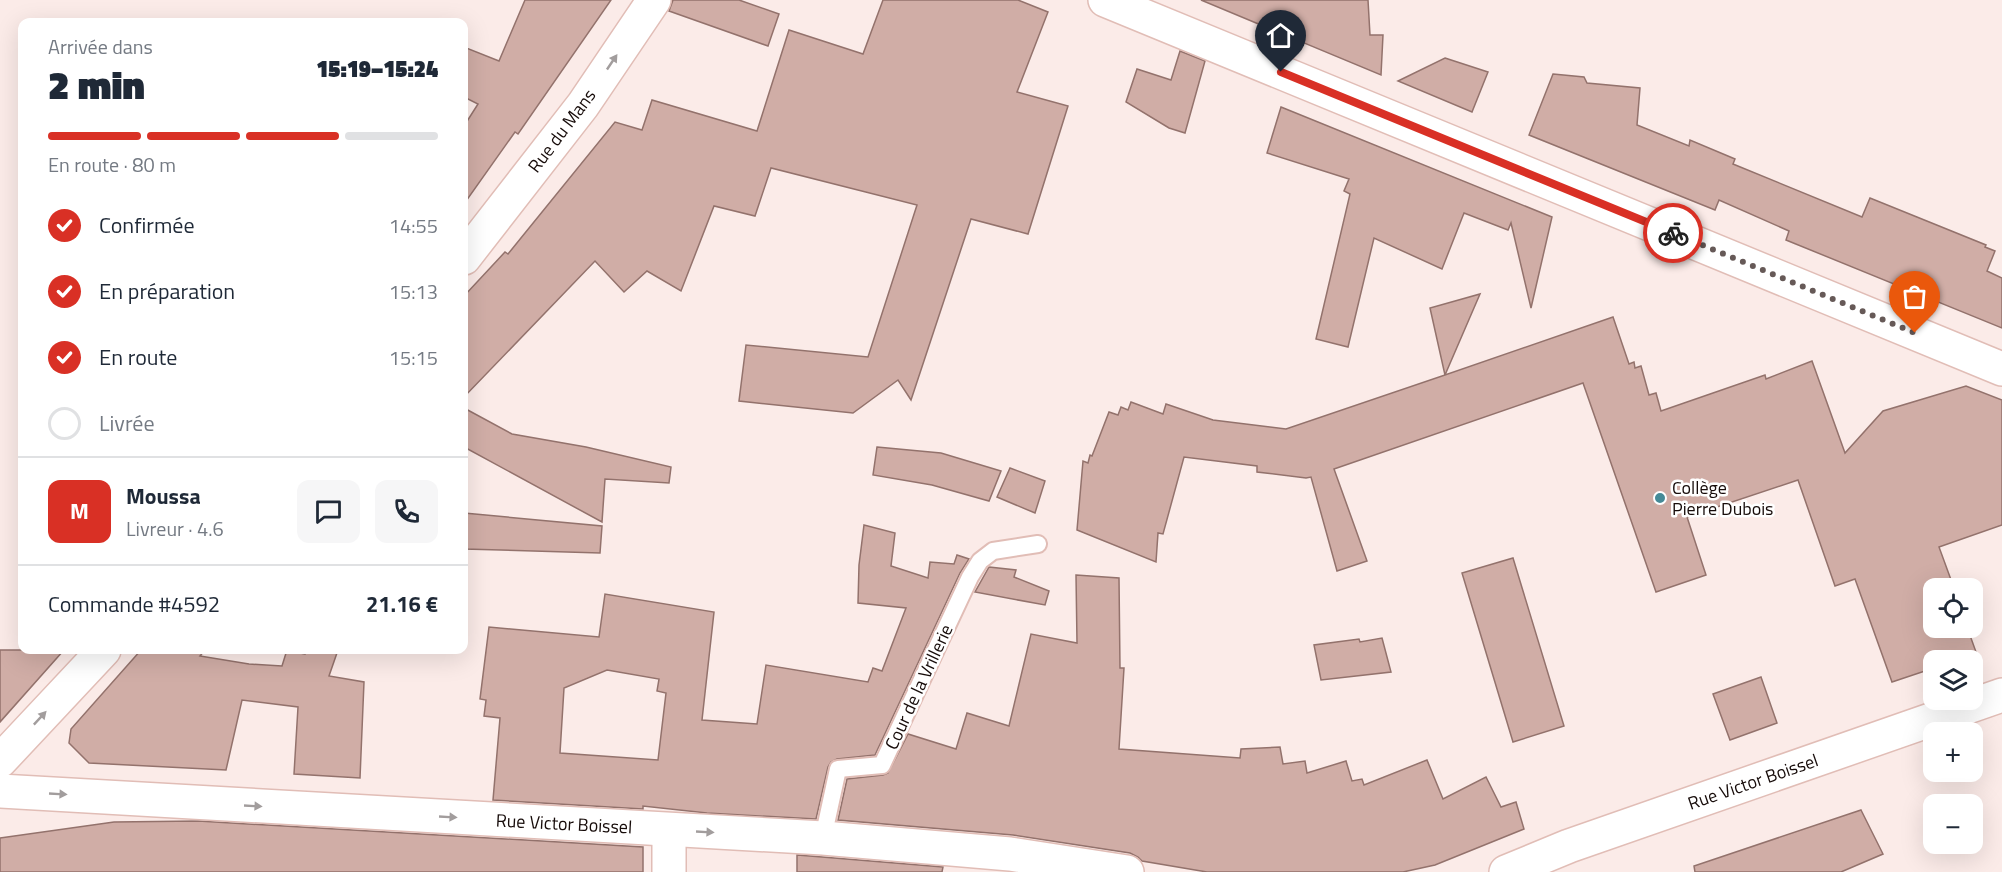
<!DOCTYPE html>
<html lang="fr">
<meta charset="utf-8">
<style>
body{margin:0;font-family:"Titillium Web",sans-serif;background:#f6f6f7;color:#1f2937;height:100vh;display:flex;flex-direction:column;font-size:22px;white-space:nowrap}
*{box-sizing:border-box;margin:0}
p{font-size:20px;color:#747a83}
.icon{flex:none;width:33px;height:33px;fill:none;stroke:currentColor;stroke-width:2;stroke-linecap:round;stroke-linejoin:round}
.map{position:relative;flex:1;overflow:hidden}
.details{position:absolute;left:18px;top:18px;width:450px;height:636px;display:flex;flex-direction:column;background:#fff;border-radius:12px;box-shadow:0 6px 24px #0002}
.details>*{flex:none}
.fabs{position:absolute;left:1923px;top:578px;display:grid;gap:12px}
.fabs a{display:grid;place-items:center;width:60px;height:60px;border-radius:12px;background:#fff;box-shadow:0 6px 24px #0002;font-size:30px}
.pin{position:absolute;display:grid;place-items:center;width:51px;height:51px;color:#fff;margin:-62px -26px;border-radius:50% 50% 50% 0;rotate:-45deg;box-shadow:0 0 6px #0007}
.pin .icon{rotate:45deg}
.courier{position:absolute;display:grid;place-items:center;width:60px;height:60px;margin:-30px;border:4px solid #d93025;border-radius:50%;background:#fff;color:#222;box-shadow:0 2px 8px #0007}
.summary em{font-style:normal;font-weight:800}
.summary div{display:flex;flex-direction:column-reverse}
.summary{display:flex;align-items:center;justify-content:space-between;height:102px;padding:0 30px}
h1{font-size:39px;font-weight:800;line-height:45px}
.bar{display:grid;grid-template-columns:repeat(4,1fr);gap:9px 6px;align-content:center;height:72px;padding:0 30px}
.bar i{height:8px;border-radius:4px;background:#e0e1e3}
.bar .selected{background:#d93025}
.bar p{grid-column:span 4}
.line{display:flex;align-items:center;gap:15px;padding:0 30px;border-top:2px solid #e0e1e3}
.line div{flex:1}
.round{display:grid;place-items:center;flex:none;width:63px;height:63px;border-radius:12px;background:#f6f6f7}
ol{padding:0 30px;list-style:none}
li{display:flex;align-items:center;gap:18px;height:66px}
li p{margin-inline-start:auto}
li .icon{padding:6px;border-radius:50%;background:#d93025;color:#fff;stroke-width:4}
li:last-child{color:#747a83}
li i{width:33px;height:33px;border:3px solid #e0e1e3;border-radius:50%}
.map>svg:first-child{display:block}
</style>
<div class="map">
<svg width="2002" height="872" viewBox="0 0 2002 872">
<rect width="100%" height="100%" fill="#fbebe8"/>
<!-- building -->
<g fill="#d0ada6" stroke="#93726c" stroke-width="1.5" fill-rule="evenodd">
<path d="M525 0H611L518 134 515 132 464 204V126L478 104 464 97V47L499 61Z"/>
<path d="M673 0H739L779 14 768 46 669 11Z"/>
<path d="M883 0H1018L1048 12 1017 92 1068 106 1028 234 971 219 911 400 898 380 853 413 739 401 746 345 868 357 917 205 771 168 755 216 714 206 681 291 647 271 624 292 595 261 464 397V296L505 252 508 254 615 122 642 130 652 100 757 131 789 30 863 54Z"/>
<path d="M1201 0H1368L1370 35H1383L1381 75Z"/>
<path d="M1180 51 1205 61 1185 133 1169 128 1126 102 1137 69 1171 80Z"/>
<path d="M1445 58 1488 72 1472 112 1398 81Z"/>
<path d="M1553 74 1584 77 1587 83 1640 88 1637 125 1689 146 1690 140 1735 159 1733 164 1862 217 1870 198 1986 245 1985 247 1995 251 1987 271 2002 278V328L1786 240 1789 231 1719 200 1715 210 1529 135Z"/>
<path d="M1281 107 1552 217 1531 308 1511 223 1508 230 1464 213 1442 269 1374 238 1348 347 1316 339 1350 194 1344 191 1349 179 1267 153Z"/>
<path d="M1480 294 1445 375 1613 317 1629 364 1634 362 1635 368 1641 366 1649 395 1656 393 1661 411 1765 375 1766 379 1812 361 1845 453 1883 411 1966 386 2002 400V525L1939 547 1954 588H1934V627H1967L1976 652 1955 660H1934V668L1892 682 1855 579 1835 586 1798 480 1687 517 1706 575 1656 592 1583 383 1334 469 1367 561 1337 571 1311 477 1306 478 1257 472V466L1184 457 1163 534 1158 533 1156 562 1077 530 1083 461 1088 463 1090 455 1092 456 1109 412 1118 415 1121 407 1128 410 1131 402 1163 414 1166 404 1213 420 1286 429 1445 375 1430 308Z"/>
<path d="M464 408 512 434 586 447 671 467 669 483 605 479 602 522 464 447Z"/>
<path d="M877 447 941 453 1001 471 989 501 932 485 873 475Z"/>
<path d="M1010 468 1045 481 1035 513 997 497Z"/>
<path d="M464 513 602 526 600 553 464 549Z"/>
<path d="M864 525 895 533 891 566 928 578 930 562 954 564 957 555 969 559 960 573 875 755 837 759 831 762 828 767 816 819 707 813 643 806V809L493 800 500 718 484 716 486 700 480 699 489 627 599 637 605 594 714 612 702 720 757 724 766 665 868 682 873 668 882 671 906 608 858 603 859 565ZM607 670 659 679 657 691 666 693 658 760 560 753 564 688Z"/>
<path d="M1513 558 1564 726 1513 742 1462 573Z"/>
<path d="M989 567 1016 570 1014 577 1049 591 1045 605 975 592Z"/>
<path d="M1076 575 1119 578 1120 668H1124L1119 749 1240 758 1241 749 1280 747 1283 764 1305 761 1307 773 1346 761 1352 781 1362 779 1364 785 1427 760 1443 799 1486 777 1501 807 1516 802 1524 829 1435 865 1403 872H1207L1142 861 1138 857 1130 853 1013 835 838 820 847 779 883 775 888 773 908 734 956 749 967 713 1009 726 1031 634 1077 643Z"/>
<path d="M1382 638 1391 672 1321 680 1314 645 1359 639 1360 642Z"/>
<path d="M0 650H64L0 722Z"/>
<path d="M141 650H205L200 656 249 664 282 666 287 650 305 654 306 650H338L329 676 364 682 360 778 294 774 298 707 242 700 226 770 89 763 69 743 71 729Z"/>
<path d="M1761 677 1777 723 1730 740 1713 694Z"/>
<path d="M1861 810 1883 854 1841 872H1695L1694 866Z"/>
<path d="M198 821 643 847V872H0V838L114 822Z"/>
<path d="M797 855 822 857 943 867 942 872H797Z"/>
</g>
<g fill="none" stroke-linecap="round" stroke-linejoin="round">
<defs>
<path id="lane" d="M823 838 838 769 882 765 970 577 980 561 993 551 1038 544"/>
<path id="street" d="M669 872V830"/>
<g id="secondary">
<path d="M1105 0 2002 369"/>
<path d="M464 258 583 105 654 0"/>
<path d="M0 761 104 650"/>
<path d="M0 791 823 838 1010 854 1127 872"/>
<path d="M1506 872 1569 846 2002 695"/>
</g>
</defs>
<!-- lane casing -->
<use href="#lane" stroke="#e1bdb6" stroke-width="20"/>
<!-- street casing -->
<use href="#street" stroke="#e1bdb6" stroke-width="36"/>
<!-- secondary casing -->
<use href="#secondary" stroke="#e1bdb6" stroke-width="36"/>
<!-- lane -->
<use href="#lane" stroke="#fff" stroke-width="16"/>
<!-- street -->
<use href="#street" stroke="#fff" stroke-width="33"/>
<!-- secondary -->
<use href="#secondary" stroke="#fff" stroke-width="33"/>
</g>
<!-- one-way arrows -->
<defs><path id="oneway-solid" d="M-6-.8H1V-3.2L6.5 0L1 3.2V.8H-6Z" transform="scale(1.5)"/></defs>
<g fill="#a29d9d">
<use href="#oneway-solid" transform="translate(612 62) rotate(-56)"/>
<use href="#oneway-solid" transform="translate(40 718) rotate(-47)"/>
<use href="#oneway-solid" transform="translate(58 794) rotate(3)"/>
<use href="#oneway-solid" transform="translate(253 806) rotate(3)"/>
<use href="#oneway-solid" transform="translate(448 817) rotate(3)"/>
<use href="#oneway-solid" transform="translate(705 832) rotate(3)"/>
</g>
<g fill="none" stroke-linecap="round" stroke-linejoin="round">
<!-- done -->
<path stroke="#665957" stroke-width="6" stroke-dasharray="0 10.8" d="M1673 233 1915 333"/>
<!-- route -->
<path stroke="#d93025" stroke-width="8" d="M1281 72 1673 233"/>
</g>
<!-- markers -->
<circle fill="#458a97" stroke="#fff" stroke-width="2" cx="1660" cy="498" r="6"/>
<g text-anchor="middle" stroke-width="5" stroke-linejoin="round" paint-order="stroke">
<!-- street labels -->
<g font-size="18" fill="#160b09" stroke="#fff">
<text transform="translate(562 131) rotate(-53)" y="6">Rue du Mans</text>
<text transform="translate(919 687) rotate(-65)" y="6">Cour de la Vrillerie</text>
<text transform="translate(1753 782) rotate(-19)" y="6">Rue Victor Boissel</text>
<text transform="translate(564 824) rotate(3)" y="6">Rue Victor Boissel</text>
</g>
<!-- poi labels -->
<g font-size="18" fill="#160b09" stroke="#fff" text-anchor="start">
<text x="1672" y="494">Collège<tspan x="1672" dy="21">Pierre Dubois</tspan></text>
</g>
</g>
</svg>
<div class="fabs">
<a><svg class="icon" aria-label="locate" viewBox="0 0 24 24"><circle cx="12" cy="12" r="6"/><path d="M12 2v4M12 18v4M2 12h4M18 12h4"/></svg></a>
<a><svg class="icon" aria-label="layers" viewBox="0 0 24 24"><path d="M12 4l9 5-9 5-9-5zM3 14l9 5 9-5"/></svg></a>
<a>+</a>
<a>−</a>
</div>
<div class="pin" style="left:1915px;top:333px;background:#ea580c"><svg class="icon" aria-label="bag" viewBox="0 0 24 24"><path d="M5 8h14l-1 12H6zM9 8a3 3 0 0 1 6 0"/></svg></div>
<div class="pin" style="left:1281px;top:72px;background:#1f2937"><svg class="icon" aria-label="home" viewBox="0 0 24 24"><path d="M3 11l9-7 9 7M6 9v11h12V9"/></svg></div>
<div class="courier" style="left:1673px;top:233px"><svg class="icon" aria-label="bike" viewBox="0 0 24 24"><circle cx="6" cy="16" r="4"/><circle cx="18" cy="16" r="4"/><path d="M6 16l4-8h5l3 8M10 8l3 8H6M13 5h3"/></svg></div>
<section class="details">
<div class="summary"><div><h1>2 min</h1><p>Arrivée dans</p></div><em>15:19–15:24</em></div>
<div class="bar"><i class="selected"></i><i class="selected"></i><i class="selected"></i><i></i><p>En route · 80 m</p></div>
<ol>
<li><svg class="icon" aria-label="check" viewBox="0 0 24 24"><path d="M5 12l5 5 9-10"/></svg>Confirmée<p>14:55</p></li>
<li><svg class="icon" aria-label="check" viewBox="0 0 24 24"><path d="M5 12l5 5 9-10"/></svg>En préparation<p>15:13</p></li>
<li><svg class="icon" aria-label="check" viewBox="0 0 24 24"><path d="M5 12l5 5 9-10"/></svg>En route<p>15:15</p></li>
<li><i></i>Livrée</li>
</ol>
<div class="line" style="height:108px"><b class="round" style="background:#d93025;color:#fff">M</b><div><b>Moussa</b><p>Livreur · 4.6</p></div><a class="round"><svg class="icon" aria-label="chat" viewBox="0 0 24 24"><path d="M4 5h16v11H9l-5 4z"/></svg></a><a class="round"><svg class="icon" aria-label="phone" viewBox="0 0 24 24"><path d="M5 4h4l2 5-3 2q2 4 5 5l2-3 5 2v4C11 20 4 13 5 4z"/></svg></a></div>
<div class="line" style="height:78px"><div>Commande #4592</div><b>21.16 €</b></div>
</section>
</div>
